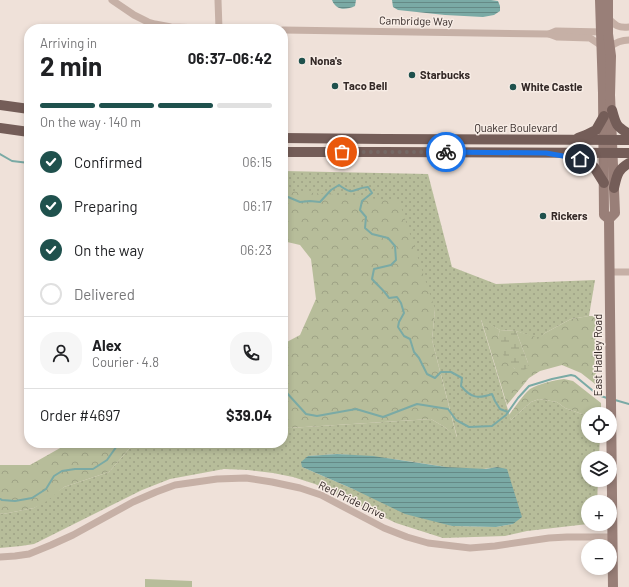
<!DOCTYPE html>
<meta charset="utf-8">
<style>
body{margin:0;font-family:Barlow,sans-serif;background:#f6f6f6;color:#202124;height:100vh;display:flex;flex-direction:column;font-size:15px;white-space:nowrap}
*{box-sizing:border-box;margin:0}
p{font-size:13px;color:#757577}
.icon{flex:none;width:22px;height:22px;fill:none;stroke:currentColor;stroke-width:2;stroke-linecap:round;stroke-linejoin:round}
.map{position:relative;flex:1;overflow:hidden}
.sheet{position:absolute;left:24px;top:24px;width:264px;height:424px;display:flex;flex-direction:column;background:#fff;border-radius:16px;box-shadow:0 2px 6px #0003}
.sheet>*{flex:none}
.buttons{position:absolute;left:581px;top:407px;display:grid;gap:8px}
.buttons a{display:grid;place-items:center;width:36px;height:36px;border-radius:50%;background:#fff;box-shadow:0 2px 6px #0003;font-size:20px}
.pin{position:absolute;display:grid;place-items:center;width:34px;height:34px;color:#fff;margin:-17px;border:2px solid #fff;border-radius:50%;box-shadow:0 1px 4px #0007}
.courier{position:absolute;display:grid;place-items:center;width:40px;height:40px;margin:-20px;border:3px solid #1a73e8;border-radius:50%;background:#fff;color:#222;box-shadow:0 1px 5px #0007}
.headline em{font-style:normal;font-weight:700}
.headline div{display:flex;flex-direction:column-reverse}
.headline{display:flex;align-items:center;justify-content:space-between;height:68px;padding:0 16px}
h1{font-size:26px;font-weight:700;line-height:30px}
.bar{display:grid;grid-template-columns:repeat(4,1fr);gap:6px 4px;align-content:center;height:48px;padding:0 16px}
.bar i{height:5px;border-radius:3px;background:#e0e0e0}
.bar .active{background:#1f514d}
.bar p{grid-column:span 4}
.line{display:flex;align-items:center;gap:10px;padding:0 16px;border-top:1px solid #e0e0e0}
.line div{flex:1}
.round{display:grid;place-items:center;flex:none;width:42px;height:42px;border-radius:16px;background:#f6f6f6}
ol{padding:0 16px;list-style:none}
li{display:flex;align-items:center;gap:12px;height:44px}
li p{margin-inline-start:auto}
li .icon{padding:4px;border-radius:50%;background:#1f514d;color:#fff;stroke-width:4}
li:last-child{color:#757577}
li i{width:22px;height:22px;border:2px solid #e0e0e0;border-radius:50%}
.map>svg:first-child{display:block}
</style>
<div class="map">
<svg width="629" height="587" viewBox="0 0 629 587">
<defs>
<pattern id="grass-dots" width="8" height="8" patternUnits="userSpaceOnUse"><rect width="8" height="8" fill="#b7bd9a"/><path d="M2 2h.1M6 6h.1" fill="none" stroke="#9ea285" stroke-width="1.8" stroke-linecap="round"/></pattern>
<pattern id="forest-crowns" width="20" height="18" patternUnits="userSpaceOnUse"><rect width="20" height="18" fill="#b7bd9a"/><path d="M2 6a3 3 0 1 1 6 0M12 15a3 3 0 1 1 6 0" fill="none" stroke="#9ea285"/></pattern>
<pattern id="wetland-marsh" width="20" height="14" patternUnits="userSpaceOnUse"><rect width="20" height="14" fill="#b7bd9a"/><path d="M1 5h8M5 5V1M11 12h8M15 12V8" fill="none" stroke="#9ea285"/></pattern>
<pattern id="water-rules" width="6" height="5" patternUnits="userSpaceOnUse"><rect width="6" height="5" fill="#7aaaa5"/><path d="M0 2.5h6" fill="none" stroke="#658a86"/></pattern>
</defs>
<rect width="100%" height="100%" fill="#efe1d9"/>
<!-- grass -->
<path fill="url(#grass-dots)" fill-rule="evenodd" d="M283 171 428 174 452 267 496 284 595 280 589 316 571 319 545 333 539 339 516 331 500 330 481 320 511 420 531 402 539 399 557 402 565 408 582 414 588 415V436H600L599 458H588V480H598L597 502H588V524L527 531 505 536 443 538 396 523 315 484 293 477 273 473 248 470 224 469 170 479 142 490 34 544 21 546 0 548V513L3 514 34 508 64 487 109 472 129 449 138 443H283V426L289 428 431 419 446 428 457 437 432 340 435 309 283 192ZM337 454C363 456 388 458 414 462 441 466 470 473 497 467L513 524 496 527 452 526 353 489 302 467 308 456Z"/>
<!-- forest -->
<g fill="url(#forest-crowns)">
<path d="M283 190 399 201 435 309 432 340 457 438 446 428 431 419 289 428 283 426V344L300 335 316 299 311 259 300 245 283 241Z"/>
<path d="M589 316H597L594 372 600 377 599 387 581 373 562 365 540 371 529 378 507 405 481 319 500 330 498 336 512 365 515 369 528 363 516 331 539 338 545 333 571 319Z"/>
<path d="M564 379 573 381 601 403V414H588V415L582 414 565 408 557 402 539 399 531 402 511 420 509 415C516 406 522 396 530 389 538 384 555 380 564 379Z"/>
<path d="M69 443H138L129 449 109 472 64 487 47 501 34 508 3 514 0 513V465H30Z"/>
</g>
<!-- wetland -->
<path fill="url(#wetland-marsh)" d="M500 330 516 331 528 363V368L524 370 515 369 506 360 501 350 498 336Z"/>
<!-- garden -->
<path fill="#b7bd9a" d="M145 579 192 581V587H145Z"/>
<!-- water -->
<g fill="url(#water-rules)">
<path d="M332 0H356L355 6C346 10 336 11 332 0Z"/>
<path d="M392 0H491L498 1 500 6V11L494 15 483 17 445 15 398 10 393 7Z"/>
<path d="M337 454 373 456 446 467 486 469 497 467 507 469 522 517 513 524 496 527 452 526 405 514 353 489 302 467 301 462 308 456Z"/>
</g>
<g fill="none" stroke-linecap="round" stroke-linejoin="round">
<!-- stream -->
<g stroke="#7aaaa5" stroke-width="2">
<path d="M0 154 12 161 29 163"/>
<path d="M283 199 288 197 300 202 310 201 320 202 331 190 339 185C355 197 352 188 368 187L372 193 362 201 360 210 366 217 365 228 372 234 388 238 395 246 396 260 391 265 374 269 372 279C378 286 384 290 389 298L397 297 401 303 404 313 399 322 398 327 404 336 410 339 414 352 419 358 427 374 435 378 441 372H451L462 378 461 386C471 398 478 399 492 394L495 401 500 409 508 412"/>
<path d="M283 391 286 392 306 414 317 416 356 409 383 417 417 404 448 409 456 420 469 427 492 426 506 415 518 398 529 386 552 379 571 375 575 376 598 395 607 398"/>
<path d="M615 400 629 404"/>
<path d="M0 499 2 500 15 501 32 498 46 489 54 476 62 471 75 469H93L107 460 119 443"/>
</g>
<!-- street -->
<g stroke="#c6b0a6" stroke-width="7">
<path d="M112 0 134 15 148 22 155 24 171 27 239 29"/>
<path d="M218 0 219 29"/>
<path d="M608 18C616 26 618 28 629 27"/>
<path d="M283 30 549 34 556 31 604 32"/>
<path d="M549 34 557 37 590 38 602 46"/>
<path d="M610 47C616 42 621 40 629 40"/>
<path d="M610 272H629"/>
<path d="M0 557 15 556 29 554 51 545 73 535 133 502 156 492 175 485 217 479 246 478 272 482 300 488 321 495 384 528 407 537 428 543 470 548 495 546 549 538 567 537H612"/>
</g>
<!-- secondary -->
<g stroke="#997f78" stroke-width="10">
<path d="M600 0 603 93 604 215 609 219 613 587"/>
<path d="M608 0V34L611 56 610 95 615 213 609 219"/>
</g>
<!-- primary -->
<g stroke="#745d58" stroke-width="10">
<path d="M0 105 29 109"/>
<path d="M612 110C616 125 616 126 629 134"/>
<path d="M0 128 29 132"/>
<path d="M283 138 384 139 629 140"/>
<path d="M578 138 586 135 596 130 604 116"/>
<path d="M283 152H382L629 153"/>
<path d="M570 157 587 161 594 167 604 183"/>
<path d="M614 188C617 176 617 170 629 163"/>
</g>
</g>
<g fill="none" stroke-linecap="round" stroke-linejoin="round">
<!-- done -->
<path stroke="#756965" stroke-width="4" stroke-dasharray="0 7.2" d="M342 152H446"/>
<!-- route -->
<path stroke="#1a73e8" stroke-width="5" d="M446 152 546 153 580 159"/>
</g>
<!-- markers -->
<g fill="#1f514d" stroke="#f7ece5" stroke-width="1.5">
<circle cx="302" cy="61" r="4"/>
<circle cx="412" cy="75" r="4"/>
<circle cx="335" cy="86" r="4"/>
<circle cx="513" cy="87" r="4"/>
<circle cx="543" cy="216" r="4"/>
</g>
<g text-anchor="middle" stroke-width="3" stroke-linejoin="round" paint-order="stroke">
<!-- street labels -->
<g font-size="11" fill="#332826" stroke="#f7ece5">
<text transform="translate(416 21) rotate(1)" y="4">Cambridge Way</text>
<text x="516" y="132">Quaker Boulevard</text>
<text transform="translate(598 355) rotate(-90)" y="4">East Hadley Road</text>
<text transform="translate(352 500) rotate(26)" y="4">Red Pride Drive</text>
</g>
<!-- poi labels -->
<g font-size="11" font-weight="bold" fill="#332826" stroke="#f7ece5" text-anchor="start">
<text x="310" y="65">Nona's</text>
<text x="420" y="79">Starbucks</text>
<text x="343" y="90">Taco Bell</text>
<text x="521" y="91">White Castle</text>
<text x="551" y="220">Rickers</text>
</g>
</g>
</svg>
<div class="buttons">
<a><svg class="icon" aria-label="locate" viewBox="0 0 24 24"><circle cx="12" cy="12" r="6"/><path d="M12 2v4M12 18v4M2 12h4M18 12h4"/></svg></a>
<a><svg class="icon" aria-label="layers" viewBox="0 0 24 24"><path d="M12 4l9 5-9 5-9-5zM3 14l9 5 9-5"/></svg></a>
<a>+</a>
<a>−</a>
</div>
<div class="pin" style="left:342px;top:152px;background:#ea580c"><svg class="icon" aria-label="bag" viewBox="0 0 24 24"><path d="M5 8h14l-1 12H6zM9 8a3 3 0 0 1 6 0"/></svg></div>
<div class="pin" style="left:580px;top:159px;background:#1f2937"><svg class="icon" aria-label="home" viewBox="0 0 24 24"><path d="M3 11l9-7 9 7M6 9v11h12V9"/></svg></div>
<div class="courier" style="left:446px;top:152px"><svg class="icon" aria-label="bike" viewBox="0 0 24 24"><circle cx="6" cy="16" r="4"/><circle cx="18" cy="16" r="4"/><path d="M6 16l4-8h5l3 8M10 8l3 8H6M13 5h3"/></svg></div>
<section class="sheet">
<div class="headline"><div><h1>2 min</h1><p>Arriving in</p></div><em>06:37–06:42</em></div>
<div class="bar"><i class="active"></i><i class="active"></i><i class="active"></i><i></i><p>On the way · 140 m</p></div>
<ol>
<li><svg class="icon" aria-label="check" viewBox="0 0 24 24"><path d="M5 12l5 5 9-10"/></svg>Confirmed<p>06:15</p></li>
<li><svg class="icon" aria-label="check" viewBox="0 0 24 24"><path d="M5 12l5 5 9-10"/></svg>Preparing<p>06:17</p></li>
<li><svg class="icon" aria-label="check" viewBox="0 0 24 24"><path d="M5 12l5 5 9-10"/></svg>On the way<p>06:23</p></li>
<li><i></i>Delivered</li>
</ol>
<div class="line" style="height:72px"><a class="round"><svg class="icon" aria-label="person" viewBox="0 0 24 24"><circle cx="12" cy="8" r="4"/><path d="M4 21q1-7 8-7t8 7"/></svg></a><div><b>Alex</b><p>Courier · 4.8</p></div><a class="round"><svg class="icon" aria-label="phone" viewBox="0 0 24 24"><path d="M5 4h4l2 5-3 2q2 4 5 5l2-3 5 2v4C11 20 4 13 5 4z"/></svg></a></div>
<div class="line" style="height:52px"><div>Order #4697</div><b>$39.04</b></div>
</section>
</div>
